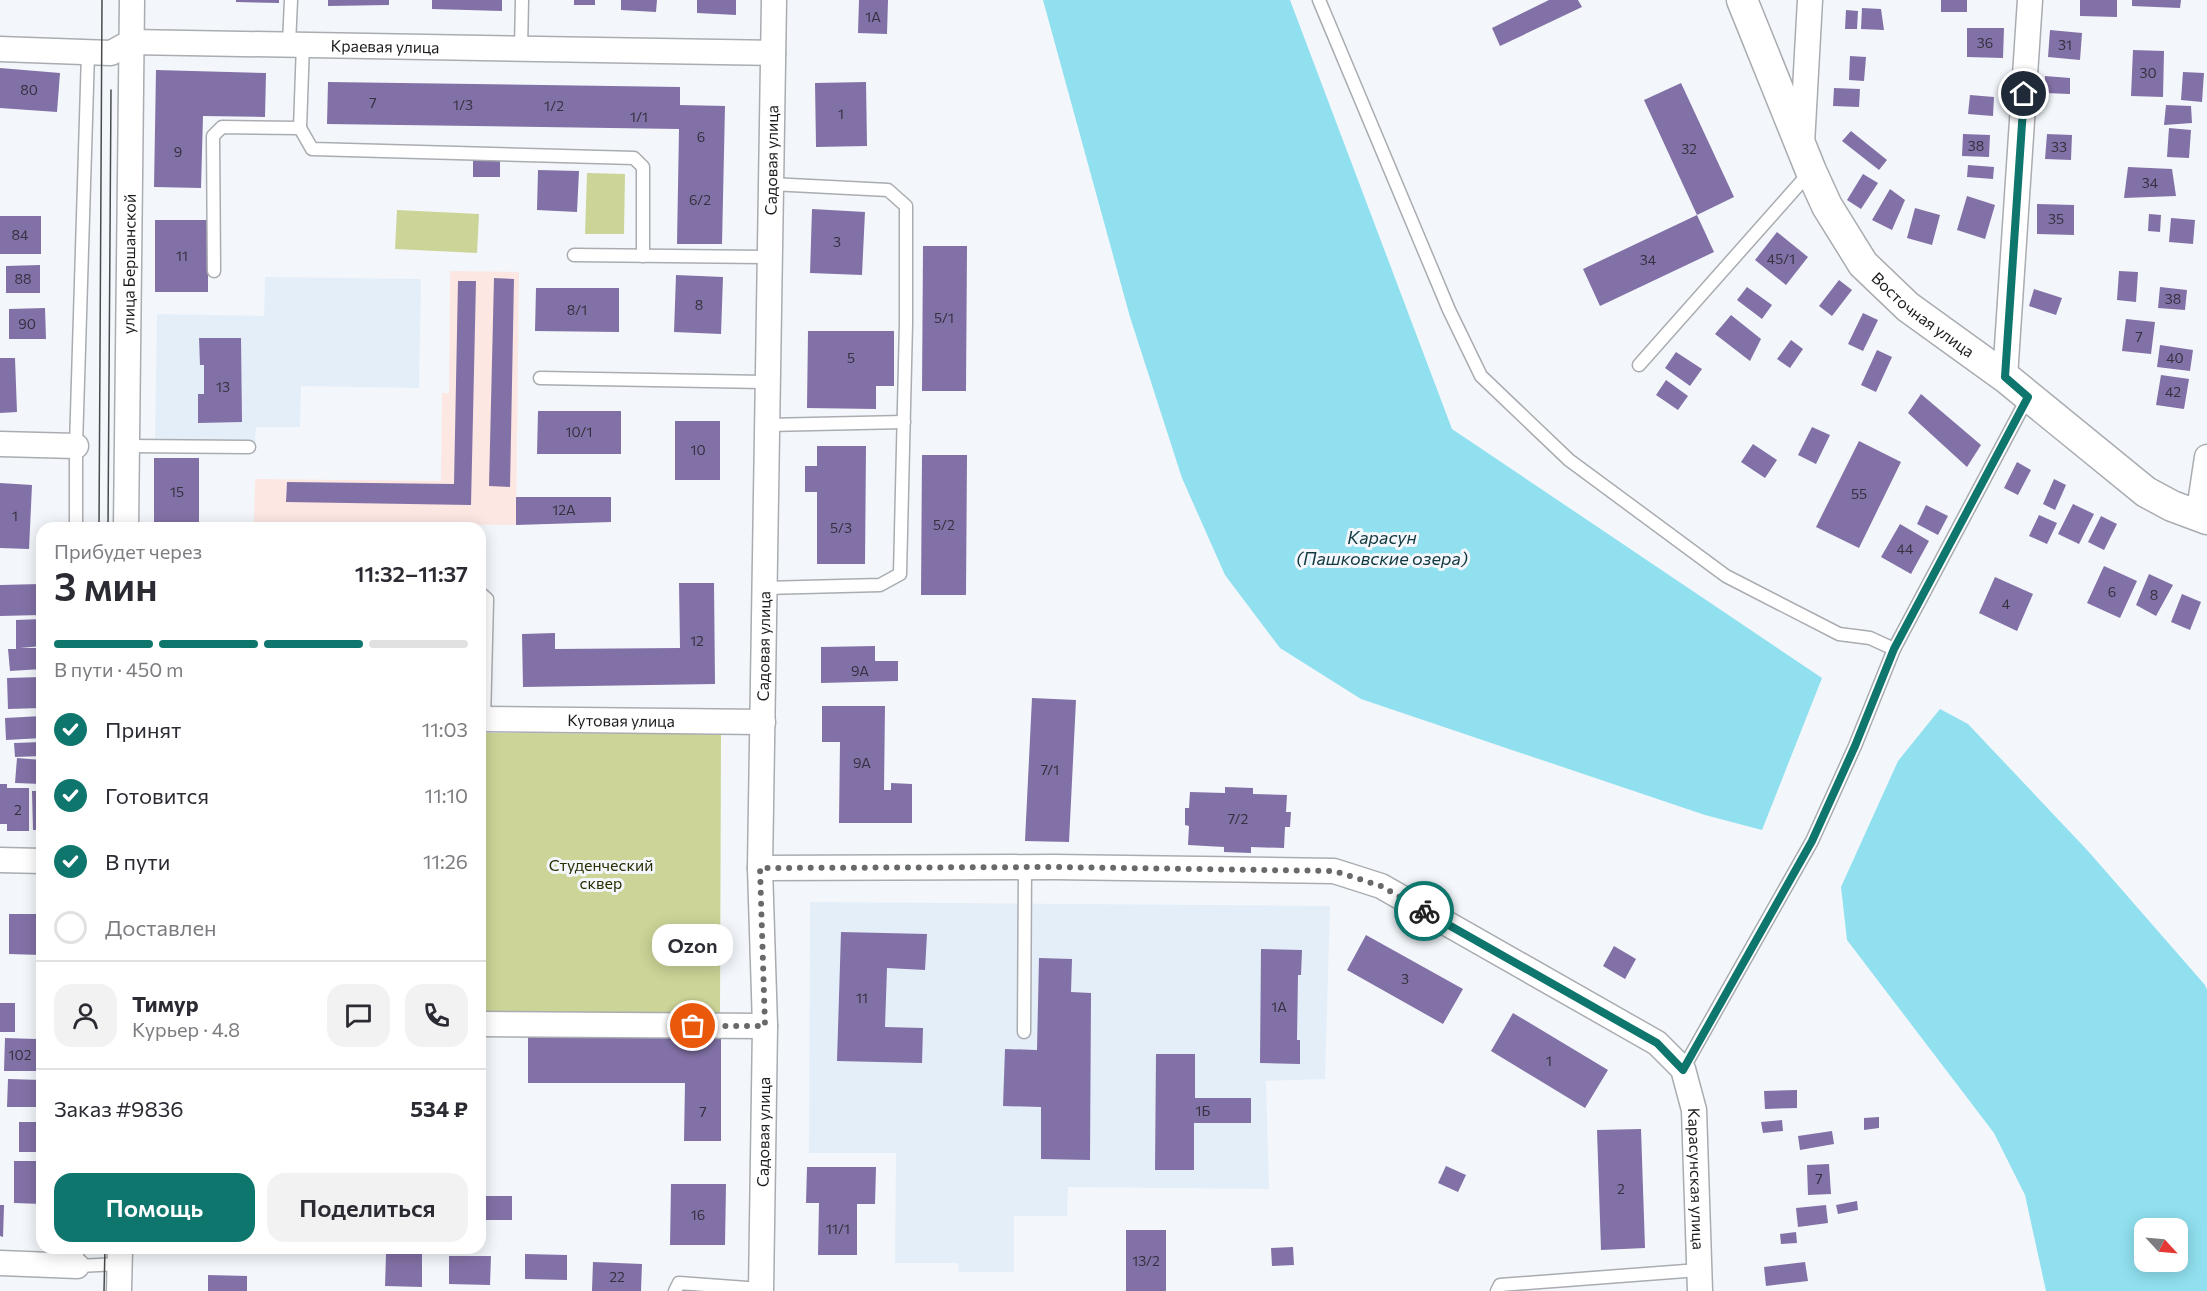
<!DOCTYPE html>
<html lang="ru">
<meta charset="utf-8">
<style>
body{margin:0;font-family:Commissioner,sans-serif;background:#f2f2f3;color:#2b2b33;height:100vh;display:flex;flex-direction:column;font-size:22px;white-space:nowrap}
*{box-sizing:border-box;margin:0}
p{font-size:20px;color:#7c7c81}
.icon{flex:none;width:33px;height:33px;fill:none;stroke:currentColor;stroke-width:2;stroke-linecap:round;stroke-linejoin:round}
.map{position:relative;flex:1;overflow:hidden}
.side{position:absolute;left:36px;top:522px;width:450px;height:732px;display:flex;flex-direction:column;background:#fff;border-radius:18px;box-shadow:0 3px 15px #0003}
.side>*{flex:none}
.needle{width:39px;rotate:116deg}
.buttons{position:absolute;left:2134px;top:1218px;display:grid;gap:12px}
.buttons a{display:grid;place-items:center;width:54px;height:54px;border-radius:12px;background:#fff;box-shadow:0 3px 15px #0003;font-size:30px}
.pin{position:absolute;display:grid;place-items:center;width:51px;height:51px;color:#fff;margin:-26px;border:3px solid #fff;border-radius:50%;box-shadow:0 2px 6px #0007}
.courier{position:absolute;display:grid;place-items:center;width:60px;height:60px;margin:-30px;border:4px solid #0f766e;border-radius:50%;background:#fff;color:#222;box-shadow:0 2px 8px #0007}
.bubble{position:absolute;height:42px;border-radius:18px;background:#fff;box-shadow:0 3px 15px #0003;font-size:20px;font-weight:600;line-height:42px;text-align:center}
.headline em{font-style:normal;font-weight:600}
.headline div{display:flex;flex-direction:column-reverse}
.headline{display:flex;align-items:center;justify-content:space-between;height:102px;padding:0 18px}
h1{font-size:39px;font-weight:600;line-height:45px}
.bar{display:grid;grid-template-columns:repeat(4,1fr);gap:9px 6px;align-content:center;height:72px;padding:0 18px}
.bar i{height:8px;border-radius:4px;background:#e1e1e2}
.bar .selected{background:#0f766e}
.bar p{grid-column:span 4}
.line{display:flex;align-items:center;gap:15px;padding:0 18px;border-top:2px solid #e1e1e2}
.line div{flex:1}
.round{display:grid;place-items:center;flex:none;width:63px;height:63px;border-radius:18px;background:#f2f2f3}
ol{padding:0 18px;list-style:none}
li{display:flex;align-items:center;gap:18px;height:66px}
li p{margin-inline-start:auto}
li .icon{padding:6px;border-radius:50%;background:#0f766e;color:#fff;stroke-width:4}
li:last-child{color:#7c7c81}
li i{width:33px;height:33px;border:3px solid #e1e1e2;border-radius:50%}
.primary-button{display:flex;gap:12px;margin-top:auto;padding:12px 18px}
.primary-button a{flex:1;height:69px;border-radius:18px;background:#0f766e;color:#fff;font-size:24px;font-weight:600;line-height:69px;text-align:center}
.primary-button a+a{background:#f2f2f3;color:#2b2b33}
.map>svg:first-child{display:block}
</style>
<div class="map">
<svg width="2207" height="1291" viewBox="0 0 2207 1291">
<rect width="100%" height="100%" fill="#f3f7fb"/>
<!-- industrial -->
<path fill="#fce7e3" d="M450 271 519 272 516 525 254 523 255 479 441 481 442 393H449Z"/>
<!-- built -->
<g fill="#e4eef8">
<path d="M265 277 421 279 419 388 301 386 300 427H256L255 442 155 441 157 314 264 316Z"/>
<path d="M810 902 1330 906 1325 1079 1266 1081 1269 1189 1068 1187 1067 1216H1014V1272H959L958 1263H895L896 1153H809Z"/>
</g>
<!-- green -->
<g fill="#ccd497">
<path d="M587 173 625 174 624 234H585Z"/>
<path d="M397 210 479 214 477 253 395 249Z"/>
<path d="M481 733 721 734 720 1015 480 1014Z"/>
</g>
<!-- water -->
<g fill="#90e0f0" fill-rule="evenodd">
<path d="M1043 0H1290L1452 429 1822 678 1762 830 1705 815 1361 699 1280 648 1225 575 1182 478 1130 317Z"/>
<path d="M1940 709 1968 724 2088 851 2205 985 2207 990V1291H2046L2025 1195 1994 1133 1847 940 1841 887 1898 761ZM2145 1228H2178V1262H2145Z"/>
</g>
<!-- building -->
<g fill="#8271a6">
<path d="M236 0H279V3L236 2Z"/>
<path d="M328 0H389V5L328 6Z"/>
<path d="M432 0H502V11L432 9Z"/>
<rect x="574" y="0" width="21" height="5"/>
<path d="M621 0H657L656 12 621 10Z"/>
<path d="M697 0H736V15L697 13Z"/>
<path d="M859 0H888L887 34 858 33Z"/>
<path d="M1549 0H1578L1582 7 1500 46 1492 28Z"/>
<rect x="1941" y="0" width="26" height="12"/>
<path d="M2080 0H2117V17L2080 16Z"/>
<path d="M2132 0H2181L2180 8 2132 6Z"/>
<path d="M1862 8 1881 9 1884 30 1861 29Z"/>
<path d="M1846 10 1858 11 1857 29H1845Z"/>
<path d="M1967 28H2004L2003 58 1967 57Z"/>
<path d="M2050 30 2082 33 2080 60 2048 57Z"/>
<path d="M2133 50 2164 51 2163 97 2131 96Z"/>
<path d="M1850 56 1866 57 1864 81 1849 80Z"/>
<path d="M0 68 60 73 57 112 0 108Z"/>
<path d="M156 70 266 73 265 117 203 116 201 188 154 187Z"/>
<path d="M2183 72 2204 73 2202 102 2181 100Z"/>
<path d="M2045 76 2070 78V94L2044 93Z"/>
<path d="M328 82 680 87V105L725 106 722 244H677L679 129 327 124Z"/>
<path d="M866 82 867 146 816 147 815 83Z"/>
<path d="M1681 83 1734 197 1697 215 1644 100Z"/>
<path d="M1834 88 1860 89 1859 107 1833 106Z"/>
<path d="M1970 95 1994 97 1993 116 1968 114Z"/>
<path d="M2166 105 2191 106 2192 123 2164 125Z"/>
<path d="M2169 128 2191 130 2189 158 2167 157Z"/>
<path d="M1851 131 1887 160 1879 170 1842 141Z"/>
<path d="M1963 134 1990 135 1989 157 1962 156Z"/>
<path d="M2047 134 2072 135 2071 160 2045 159Z"/>
<rect x="473" y="159" width="27" height="18"/>
<path d="M1968 165 1994 167 1993 179 1967 177Z"/>
<path d="M2128 167 2172 169 2176 196 2124 198Z"/>
<path d="M538 170 579 171 577 212 537 210Z"/>
<path d="M1863 174 1878 183 1861 209 1847 200Z"/>
<path d="M1890 189 1905 200 1892 230 1872 220Z"/>
<path d="M1967 196 1995 205 1985 239 1957 230Z"/>
<path d="M2037 204 2074 205V235L2037 234Z"/>
<path d="M1915 208 1940 215 1932 245 1907 238Z"/>
<path d="M812 209 865 212 862 275 810 273Z"/>
<path d="M2149 214 2161 215 2160 232 2148 231Z"/>
<path d="M1697 215 1714 252 1600 306 1583 269Z"/>
<rect x="0" y="216" width="41" height="38"/>
<path d="M2171 218 2195 220 2193 244 2169 242Z"/>
<rect x="155" y="220" width="53" height="72"/>
<path d="M1777 232 1808 257 1786 285 1755 260Z"/>
<path d="M923 246H967L966 391H922Z"/>
<path d="M40 265V293H6V266Z"/>
<path d="M2119 271 2138 272 2136 302 2117 300Z"/>
<path d="M676 275 723 277 721 334 674 332Z"/>
<path d="M494 278 514 279 510 487 489 486Z"/>
<path d="M1839 280 1852 290 1832 316 1819 306Z"/>
<path d="M458 281H476L471 505 286 502 287 482 454 484Z"/>
<path d="M1747 287 1772 305 1762 319 1737 300Z"/>
<path d="M2160 287 2187 290 2185 310 2158 308Z"/>
<path d="M536 288H619V332L535 331Z"/>
<path d="M2034 289 2062 298 2056 315 2029 306Z"/>
<path d="M45 308 46 339H9V309Z"/>
<path d="M1863 313 1878 320 1863 351 1848 344Z"/>
<path d="M1731 315 1761 339 1750 361 1715 334Z"/>
<path d="M2126 319 2155 322 2151 354 2122 351Z"/>
<path d="M808 331H894V386H876V409L807 408Z"/>
<path d="M199 338H241L242 422 198 423V394H204V365H200Z"/>
<path d="M1791 340 1803 349 1790 368 1777 359Z"/>
<path d="M2160 345 2193 350 2190 371 2157 367Z"/>
<path d="M1877 350 1892 357 1876 392 1861 385Z"/>
<path d="M1676 352 1702 369 1690 386 1665 368Z"/>
<path d="M0 358H15L17 412 0 413Z"/>
<path d="M2161 375 2189 379 2184 409 2156 405Z"/>
<path d="M1666 380 1688 396 1678 410 1656 395Z"/>
<path d="M1921 394 1981 445 1967 467 1908 413Z"/>
<path d="M538 411H621V454H537Z"/>
<rect x="675" y="421" width="45" height="59"/>
<path d="M1812 427 1830 435 1816 464 1798 455Z"/>
<path d="M1859 441 1901 462 1859 548 1816 527Z"/>
<path d="M1753 444 1777 460 1765 478 1741 462Z"/>
<path d="M817 446H866L865 564H817V492H805V466H817Z"/>
<path d="M922 455H967L966 595H921Z"/>
<rect x="154" y="458" width="45" height="68"/>
<path d="M2017 462 2031 470 2018 495 2004 488Z"/>
<path d="M2054 479 2066 485 2055 510 2043 504Z"/>
<path d="M0 483 32 485 29 549 0 548Z"/>
<path d="M516 497H611V522L516 525Z"/>
<path d="M2073 504 2094 514 2079 544 2058 534Z"/>
<path d="M1926 505 1948 516 1938 535 1917 524Z"/>
<path d="M2039 515 2057 523 2047 544 2029 536Z"/>
<path d="M2101 516 2117 524 2104 550 2088 542Z"/>
<path d="M1900 524 1929 541 1911 574 1881 557Z"/>
<path d="M2104 566 2137 581 2120 618 2087 603Z"/>
<path d="M2149 574 2173 585 2156 616 2136 605Z"/>
<path d="M1995 577 2033 594 2017 631 1979 613Z"/>
<path d="M679 583H714L715 684 523 687 522 634 555 633V649L680 648Z"/>
<path d="M41 584V615L0 616V585Z"/>
<path d="M2182 594 2201 602 2190 630 2171 622Z"/>
<path d="M42 619V646L20 648H42V669L10 671 8 649H16V620Z"/>
<path d="M875 646V661H898V681L821 683V647Z"/>
<path d="M42 677V708L8 709 7 678Z"/>
<path d="M1032 698 1076 700 1069 842 1025 841Z"/>
<path d="M822 706H885L884 790H891V783L912 784V823H839L840 742H822Z"/>
<path d="M42 716V738L6 740 5 718Z"/>
<path d="M42 742V756L15 757 14 743Z"/>
<path d="M17 758 42 760V784L15 783Z"/>
<path d="M0 784H7V788H29V831H7V824H0Z"/>
<path d="M1225 787 1253 788V794L1287 795 1286 812H1291L1290 827H1285L1284 848 1251 847V853L1224 852V847L1188 845 1189 826 1185 825V808H1189L1190 792 1225 793Z"/>
<path d="M32 791H42V830H33Z"/>
<path d="M9 914H41V955L9 954Z"/>
<path d="M841 932 927 934 925 970 887 968 885 1027 923 1028 922 1063 837 1061Z"/>
<path d="M1366 935 1463 989 1443 1024 1347 970Z"/>
<path d="M1614 946 1636 959 1625 979 1603 966Z"/>
<path d="M1261 949 1302 950 1301 975H1298L1297 1040H1300V1064L1260 1063Z"/>
<path d="M1039 958 1072 959 1071 992 1091 993 1090 1160 1041 1159V1107L1003 1106 1005 1049 1037 1050Z"/>
<rect x="0" y="1003" width="15" height="29"/>
<path d="M1513 1013 1608 1070 1585 1108 1491 1051Z"/>
<path d="M528 1037H721V1141H684L685 1083H528Z"/>
<path d="M5 1038 36 1039V1071H4Z"/>
<path d="M1156 1054H1195V1098H1251V1123H1194V1170H1155Z"/>
<path d="M8 1079 42 1080V1107H7Z"/>
<path d="M1797 1090V1108L1765 1109 1764 1091Z"/>
<path d="M1879 1117V1128L1864 1130V1118Z"/>
<path d="M1782 1120 1783 1131 1763 1133 1761 1122Z"/>
<rect x="19" y="1122" width="23" height="30"/>
<path d="M1641 1129 1645 1248 1601 1250 1597 1130Z"/>
<path d="M1832 1131 1834 1144 1800 1150 1798 1136Z"/>
<path d="M14 1161H42V1204L14 1203Z"/>
<path d="M1829 1164 1831 1194 1808 1195 1807 1165Z"/>
<path d="M1446 1166 1466 1175 1458 1192 1438 1183Z"/>
<path d="M807 1167H876L875 1204H857V1255H818L819 1203H806Z"/>
<path d="M671 1184H726L725 1245H670Z"/>
<rect x="480" y="1196" width="32" height="24"/>
<path d="M1857 1201 1858 1210 1838 1214 1836 1205Z"/>
<path d="M0 1205H4L3 1237 0 1236Z"/>
<path d="M1826 1205 1828 1223 1798 1227 1796 1208Z"/>
<rect x="1126" y="1230" width="40" height="61"/>
<path d="M1796 1232 1797 1243 1781 1244 1780 1234Z"/>
<path d="M1293 1247 1294 1265 1272 1266 1271 1248Z"/>
<path d="M386 1254H422V1287L385 1286Z"/>
<path d="M525 1254 567 1255V1280L525 1279Z"/>
<path d="M449 1256H491L490 1285 449 1284Z"/>
<path d="M593 1262 642 1264 641 1291H592Z"/>
<path d="M1805 1262 1808 1281 1766 1286 1764 1267Z"/>
<path d="M208 1275 247 1276V1291H208Z"/>
</g>
<g fill="none" stroke-linecap="round" stroke-linejoin="round">
<defs>
<g id="service">
<path d="M1319 0 1449 310 1481 376 1569 460 1726 576 1839 634 1870 638 1894 649"/>
<path d="M289 44 291 0"/>
<path d="M521 48 522 0"/>
<path d="M300 128 312 149 634 158 643 167V256"/>
<path d="M574 255 770 257"/>
<path d="M214 271 213 136 222 127 300 128 303 44"/>
<path d="M1639 365 1810 172"/>
<path d="M540 378 768 382"/>
<path d="M767 425 904 422"/>
<path d="M127 446 249 447"/>
<path d="M76 528V446L88 53"/>
<path d="M765 588 880 585 900 574 906 323V206L888 190 771 184"/>
<path d="M480 593 487 599 484 719"/>
<path d="M1024 1032 1025 867"/>
<path d="M1683 1069 1812 841 1855 746 1894 649 2028 397"/>
<path d="M77 1248V1266L120 1264"/>
<path d="M675 1291 679 1283 761 1289"/>
<path d="M1497 1291 1500 1285 1699 1270"/>
</g>
<g id="minor">
<path id="s1" d="M0 49 111 53 131 42 773 53"/>
<path d="M1802 144 1810 0"/>
<path d="M2005 377 2030 0"/>
<path d="M0 444 76 446"/>
<path d="M2198 517 2207 457"/>
<path id="s2" d="M126 528 132 0"/>
<path id="s3" d="M480 719 763 722"/>
<path d="M0 860 42 861"/>
<path id="s4" d="M760 868 1054 867 1334 871 1381 886 1657 1043 1683 1069 1694 1110 1700 1291"/>
<path d="M480 1024 765 1026"/>
<path d="M0 1263 77 1266"/>
<path d="M119 1291 120 1248"/>
<path id="s5" d="M761 1291 765 1026 760 868 774 0"/>
</g>
<g id="tertiary">
<path id="s6" d="M1742 0 1811 171 1827 206 1863 264 1908 307 2005 377 2146 492 2172 506 2207 519"/>
</g>
</defs>
<!-- service casing -->
<use href="#service" stroke="#a9acb0" stroke-width="15"/>
<!-- minor casing -->
<use href="#minor" stroke="#a9acb0" stroke-width="27"/>
<!-- tertiary casing -->
<use href="#tertiary" stroke="#a9acb0" stroke-width="33"/>
<!-- service -->
<use href="#service" stroke="#fff" stroke-width="12"/>
<!-- minor -->
<use href="#minor" stroke="#fff" stroke-width="24"/>
<!-- tertiary -->
<use href="#tertiary" stroke="#fff" stroke-width="30"/>
<!-- tram -->
<g stroke="#494a4d" stroke-width="1.5">
<path d="M99 528 102 0"/>
<path d="M108 528 111 90"/>
<path d="M104 1291 105 1248"/>
</g>
</g>
<g fill="none" stroke-linecap="round" stroke-linejoin="round">
<!-- done -->
<path stroke="#67696b" stroke-width="6" stroke-dasharray="0 10.8" d="M693 1026H765L760 868 1054 867 1334 871 1381 886 1424 911"/>
<!-- route -->
<path stroke="#0f766e" stroke-width="8" d="M1424 911 1657 1043 1683 1070 1812 841 1855 746 1894 649 2028 397 2005 377 2024 94"/>
</g>
<g text-anchor="middle" stroke-width="6" stroke-linejoin="round" paint-order="stroke">
<!-- number labels -->
<g font-size="14" fill="#353140">
<text x="873" y="22">1А</text>
<text x="1985" y="48">36</text>
<text x="2065" y="50">31</text>
<text x="2148" y="78">30</text>
<text x="29" y="95">80</text>
<text x="373" y="108">7</text>
<text x="463" y="110">1/3</text>
<text x="554" y="111">1/2</text>
<text x="841" y="119">1</text>
<text x="639" y="122">1/1</text>
<text x="701" y="142">6</text>
<text x="1976" y="151">38</text>
<text x="2059" y="152">33</text>
<text x="1689" y="154">32</text>
<text x="178" y="157">9</text>
<text x="2150" y="188">34</text>
<text x="700" y="205">6/2</text>
<text x="2056" y="224">35</text>
<text x="20" y="240">84</text>
<text x="837" y="247">3</text>
<text x="182" y="261">11</text>
<text x="1781" y="264">45/1</text>
<text x="1648" y="265">34</text>
<text x="23" y="284">88</text>
<text x="2173" y="304">38</text>
<text x="699" y="310">8</text>
<text x="577" y="315">8/1</text>
<text x="944" y="323">5/1</text>
<text x="27" y="329">90</text>
<text x="2139" y="342">7</text>
<text x="851" y="363">5</text>
<text x="2175" y="363">40</text>
<text x="223" y="392">13</text>
<text x="2173" y="397">42</text>
<text x="579" y="437">10/1</text>
<text x="698" y="455">10</text>
<text x="177" y="497">15</text>
<text x="1859" y="499">55</text>
<text x="564" y="515">12А</text>
<text x="15" y="521">1</text>
<text x="944" y="530">5/2</text>
<text x="841" y="533">5/3</text>
<text x="1905" y="554">44</text>
<text x="2112" y="597">6</text>
<text x="2154" y="600">8</text>
<text x="2006" y="609">4</text>
<text x="697" y="646">12</text>
<text x="860" y="676">9А</text>
<text x="862" y="768">9А</text>
<text x="1050" y="775">7/1</text>
<text x="18" y="815">2</text>
<text x="1238" y="824">7/2</text>
<text x="1405" y="984">3</text>
<text x="862" y="1003">11</text>
<text x="1279" y="1012">1А</text>
<text x="20" y="1060">102</text>
<text x="1549" y="1066">1</text>
<text x="1203" y="1116">1Б</text>
<text x="703" y="1117">7</text>
<text x="1819" y="1184">7</text>
<text x="1621" y="1194">2</text>
<text x="698" y="1220">16</text>
<text x="838" y="1234">11/1</text>
<text x="1146" y="1266">13/2</text>
<text x="617" y="1282">22</text>
</g>
<!-- street labels -->
<g font-size="16" fill="#1b1c1e" stroke="#f3f7fb">
<text dy="6" stroke="none"><textPath href="#s1" startOffset="388">Краевая улица</textPath></text>
<text dy="6" stroke="none"><textPath href="#s5" startOffset="1131">Садовая улица</textPath></text>
<text dy="6" stroke="none"><textPath href="#s2" startOffset="264">улица Бершанской</textPath></text>
<text dy="6" stroke="none"><textPath href="#s6" startOffset="370">Восточная улица</textPath></text>
<text dy="6" stroke="none"><textPath href="#s5" startOffset="645">Садовая улица</textPath></text>
<text dy="6" stroke="none"><textPath href="#s3" startOffset="141">Кутовая улица</textPath></text>
<text dy="6" stroke="none"><textPath href="#s5" startOffset="159">Садовая улица</textPath></text>
<text dy="6" stroke="none"><textPath href="#s4" startOffset="1089">Карасунская улица</textPath></text>
</g>
<!-- park labels -->
<g font-size="16" fill="#2a2d00" stroke="#f3f7fb">
<text x="601" y="871">Студенческий<tspan x="601" dy="18">сквер</tspan></text>
</g>
<!-- water labels -->
<g font-size="18" font-style="italic" fill="#133940" stroke="#f3f7fb">
<text x="1382" y="544">Карасун<tspan x="1382" dy="21">(Пашковские озера)</tspan></text>
</g>
</g>
</svg>
<div class="buttons">
<a><svg class="needle" viewBox="-14 -14 28 28"><path d="M0-13l5 13h-10z" fill="#e53935"/><path d="M0 13l5-13h-10z" fill="#7c7c81"/></svg></a>
</div>
<div class="pin" style="left:693px;top:1026px;background:#ea580c"><svg class="icon" aria-label="bag" viewBox="0 0 24 24"><path d="M5 8h14l-1 12H6zM9 8a3 3 0 0 1 6 0"/></svg></div>
<div class="pin" style="left:2024px;top:94px;background:#1f2937"><svg class="icon" aria-label="home" viewBox="0 0 24 24"><path d="M3 11l9-7 9 7M6 9v11h12V9"/></svg></div>
<div class="courier" style="left:1424px;top:911px"><svg class="icon" aria-label="bike" viewBox="0 0 24 24"><circle cx="6" cy="16" r="4"/><circle cx="18" cy="16" r="4"/><path d="M6 16l4-8h5l3 8M10 8l3 8H6M13 5h3"/></svg></div>
<div class="bubble" style="left:652px;top:924px;width:81px">Ozon</div>
<section class="side">
<div class="headline"><div><h1>3 мин</h1><p>Прибудет через</p></div><em>11:32–11:37</em></div>
<div class="bar"><i class="selected"></i><i class="selected"></i><i class="selected"></i><i></i><p>В пути · 450 m</p></div>
<ol>
<li><svg class="icon" aria-label="check" viewBox="0 0 24 24"><path d="M5 12l5 5 9-10"/></svg>Принят<p>11:03</p></li>
<li><svg class="icon" aria-label="check" viewBox="0 0 24 24"><path d="M5 12l5 5 9-10"/></svg>Готовится<p>11:10</p></li>
<li><svg class="icon" aria-label="check" viewBox="0 0 24 24"><path d="M5 12l5 5 9-10"/></svg>В пути<p>11:26</p></li>
<li><i></i>Доставлен</li>
</ol>
<div class="line" style="height:108px"><a class="round"><svg class="icon" aria-label="person" viewBox="0 0 24 24"><circle cx="12" cy="8" r="4"/><path d="M4 21q1-7 8-7t8 7"/></svg></a><div><b>Тимур</b><p>Курьер · 4.8</p></div><a class="round"><svg class="icon" aria-label="chat" viewBox="0 0 24 24"><path d="M4 5h16v11H9l-5 4z"/></svg></a><a class="round"><svg class="icon" aria-label="phone" viewBox="0 0 24 24"><path d="M5 4h4l2 5-3 2q2 4 5 5l2-3 5 2v4C11 20 4 13 5 4z"/></svg></a></div>
<div class="line" style="height:78px"><div>Заказ #9836</div><b>534 ₽</b></div>
<div class="primary-button"><a>Помощь</a><a>Поделиться</a></div>
</section>
</div>
